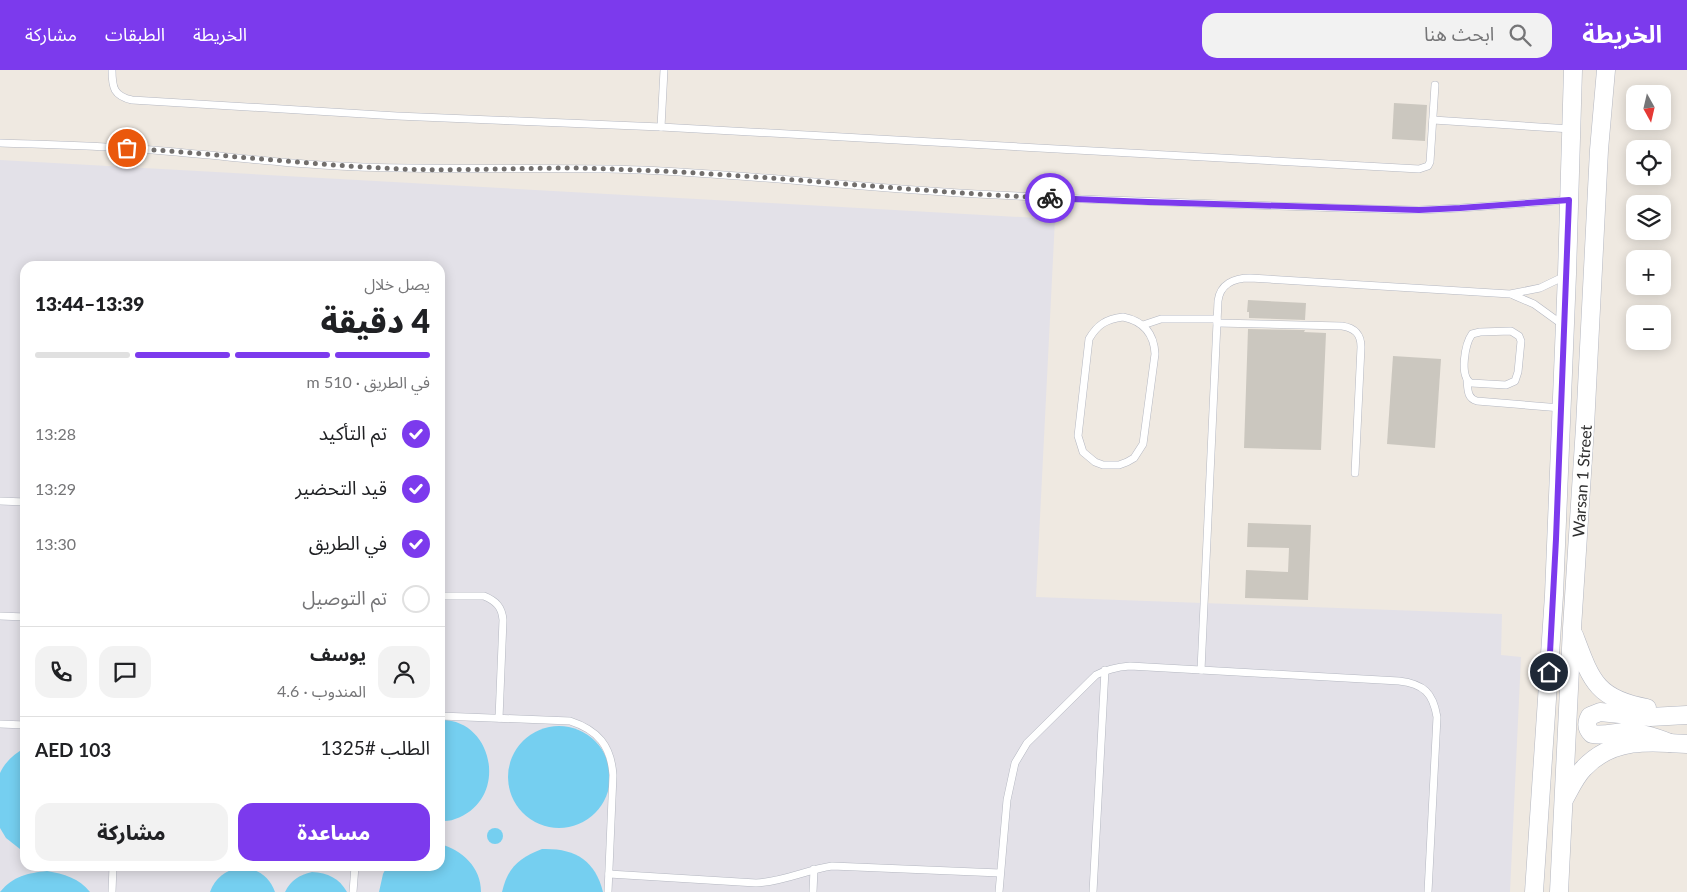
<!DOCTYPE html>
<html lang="ar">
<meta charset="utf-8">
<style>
body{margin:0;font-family:Lato,"Noto Sans Arabic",sans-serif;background:#f2f2f2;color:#202124;direction:rtl;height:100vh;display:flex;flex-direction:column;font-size:19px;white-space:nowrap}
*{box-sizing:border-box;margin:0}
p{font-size:16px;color:#757577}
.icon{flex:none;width:28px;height:28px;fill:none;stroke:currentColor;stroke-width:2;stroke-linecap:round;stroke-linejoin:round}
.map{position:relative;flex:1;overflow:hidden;direction:ltr}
.panel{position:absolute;left:20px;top:191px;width:425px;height:610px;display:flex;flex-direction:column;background:#fff;border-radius:15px;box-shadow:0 2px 12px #0003;direction:rtl}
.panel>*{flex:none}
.needle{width:32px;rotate:172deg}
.buttons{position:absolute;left:1626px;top:15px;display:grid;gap:10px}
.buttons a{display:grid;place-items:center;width:45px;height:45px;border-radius:10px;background:#fff;box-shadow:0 2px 12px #0003;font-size:25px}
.pin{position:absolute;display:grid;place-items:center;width:42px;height:42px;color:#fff;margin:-21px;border:2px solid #fff;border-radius:50%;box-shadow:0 1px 5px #0007}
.courier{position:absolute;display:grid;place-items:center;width:50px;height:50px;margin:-25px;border:4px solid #7c3aed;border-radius:50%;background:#fff;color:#222;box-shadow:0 1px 6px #0007}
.summary em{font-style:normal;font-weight:800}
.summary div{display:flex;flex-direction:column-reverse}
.summary{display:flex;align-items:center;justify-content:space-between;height:85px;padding:0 15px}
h1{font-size:32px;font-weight:800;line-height:38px}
.bar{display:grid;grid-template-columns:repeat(4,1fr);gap:8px 5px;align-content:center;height:60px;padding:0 15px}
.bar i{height:6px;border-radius:4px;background:#e0e0e0}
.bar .active{background:#7c3aed}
.bar p{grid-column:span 4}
.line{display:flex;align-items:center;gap:12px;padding:0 15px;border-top:1px solid #e0e0e0}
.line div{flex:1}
.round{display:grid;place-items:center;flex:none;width:52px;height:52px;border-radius:15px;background:#f2f2f2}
ol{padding:0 15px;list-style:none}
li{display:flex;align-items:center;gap:15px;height:55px}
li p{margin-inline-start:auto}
li .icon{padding:5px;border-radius:50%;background:#7c3aed;color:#fff;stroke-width:4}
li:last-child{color:#757577}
li i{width:28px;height:28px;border:2px solid #e0e0e0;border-radius:50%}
.cta{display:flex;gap:10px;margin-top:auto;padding:10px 15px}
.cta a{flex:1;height:58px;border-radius:15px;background:#7c3aed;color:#fff;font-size:20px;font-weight:800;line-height:58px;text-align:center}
.cta a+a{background:#f2f2f2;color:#202124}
header{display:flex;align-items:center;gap:30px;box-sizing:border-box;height:70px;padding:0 25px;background:#7c3aed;color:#fff}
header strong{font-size:24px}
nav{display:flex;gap:28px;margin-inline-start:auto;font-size:18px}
.search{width:350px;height:45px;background:#f2f2f2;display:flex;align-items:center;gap:12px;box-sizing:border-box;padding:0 18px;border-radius:15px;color:#757577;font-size:19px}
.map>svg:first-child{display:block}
</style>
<header>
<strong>الخريطة</strong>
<div class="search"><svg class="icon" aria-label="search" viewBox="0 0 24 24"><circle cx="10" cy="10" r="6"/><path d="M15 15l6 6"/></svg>ابحث هنا</div>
<nav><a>الخريطة</a><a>الطبقات</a><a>مشاركة</a></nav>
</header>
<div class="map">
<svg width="1687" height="822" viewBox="0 0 1687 822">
<rect width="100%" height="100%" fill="#efe9e1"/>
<!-- industrial -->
<path fill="#e3e1e8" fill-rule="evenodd" d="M0 90 1055 149 1036 527 1502 544 1501 585 1521 587 1510 822H0ZM25 196H440V796H25Z"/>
<!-- water -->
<g fill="#75cff0">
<path d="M440 650C494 648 510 730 455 749 451 751 445 751 440 751Z"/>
<circle cx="559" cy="707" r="51"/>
<path d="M25 678V783L6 768 0 758V703C5 692 14 684 25 678Z"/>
<circle cx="495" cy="766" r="8"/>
<path d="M440 774C462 780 481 797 481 822H379L383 804 387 796H440Z"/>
<path d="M542 779C575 778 595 790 603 822H502C508 797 519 788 542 779Z"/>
<path d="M239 797C256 798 269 805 275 822H210C215 808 225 801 239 797Z"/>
<path d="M47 801C64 804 79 808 90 822H0C13 806 28 803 47 801Z"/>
<path d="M312 802C328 803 339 808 347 822H285C291 810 299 805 312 802Z"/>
</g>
<!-- building -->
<g fill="#cbc7bf">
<path d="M1394 33 1427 35 1425 71 1392 69Z"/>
<path d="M1248 230 1306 233 1305 250 1249 248V242H1247Z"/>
<path d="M1248 259 1305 260 1304 262 1326 263 1321 380 1244 378Z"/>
<path d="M1393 286 1441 289 1435 378 1387 374Z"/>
<path d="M1248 453 1311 455 1308 530 1245 528 1246 500 1288 502 1289 478 1247 477Z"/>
</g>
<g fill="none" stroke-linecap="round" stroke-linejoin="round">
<defs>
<g id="service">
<path d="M112 0C112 18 114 26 132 30L397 46 661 57 1419 99 1428 96 1430 92 1435 15"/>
<path d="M1433 50 1571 59"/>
<path d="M661 57 664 0"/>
<path d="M0 73C55 75 110 76 164 81 216 85 268 92 321 95 428 102 535 96 642 100 754 105 865 118 977 124 1124 132 1272 136 1419 140L1460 138 1569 130"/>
<path d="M1513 225 1534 234 1563 255"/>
<path d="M1123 247C1143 251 1154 263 1155 284L1143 374 1134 388 1127 392 1119 395H1103L1095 392 1083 382 1078 366 1089 269C1097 255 1106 249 1123 247Z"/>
<path d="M1217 253 1342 256C1355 258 1361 264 1361 277L1355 403"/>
<path d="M1143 255 1161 249H1217"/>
<path d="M1511 261 1519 266 1521 271 1518 302 1515 311 1506 315 1471 313C1459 306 1465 274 1472 264L1480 262Z"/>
<path d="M1467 310C1468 320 1467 328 1477 331L1561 338"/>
<path d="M0 431 25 432"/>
<path d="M440 526H484C496 531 502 537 503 550L499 648"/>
<path d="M0 546 25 547"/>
<path d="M1201 600 1218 231C1220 214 1234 208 1250 208L1510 224 1540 218 1565 206"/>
<path d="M440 646 570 651C598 660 611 676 613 705L608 822"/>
<path d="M0 654 25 655"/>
<path d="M609 804 756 813C783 812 806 800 832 796L1000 803"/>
<path d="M112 822 113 796"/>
<path d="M353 822 355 796"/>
<path d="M813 822 814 799"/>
<path d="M999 822 1007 730 1015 693 1027 673 1096 605C1107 599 1117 597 1130 596L1399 611C1424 614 1433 623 1437 647L1428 822"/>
<path d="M1093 822 1105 600"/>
</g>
<g id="tertiary">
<path d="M1574 565C1591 610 1596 629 1647 638"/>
<path d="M1670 673C1655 667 1640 662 1624 662 1613 663 1603 666 1592 664 1586 658 1586 653 1590 646L1600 642 1650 647 1687 645"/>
<path d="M1565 728C1571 717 1576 706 1584 698 1612 668 1650 671 1687 674"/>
<path d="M1534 822 1554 525 1567 204 1573 0"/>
<path d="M1559 822 1572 558 1585 357 1599 80 1606 0"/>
</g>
</defs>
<!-- service casing -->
<use href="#service" stroke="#b4b7c1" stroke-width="8"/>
<!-- tertiary casing -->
<use href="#tertiary" stroke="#b4b7c1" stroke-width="19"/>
<!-- service -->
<use href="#service" stroke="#fff" stroke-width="7"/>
<!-- tertiary -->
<use href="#tertiary" stroke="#fff" stroke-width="18"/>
</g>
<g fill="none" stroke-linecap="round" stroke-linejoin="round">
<!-- done -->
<path stroke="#726f6d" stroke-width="5" stroke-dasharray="0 9" d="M127 78C219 84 309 95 401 99 458 101 515 98 572 98 619 99 665 101 712 104 824 111 937 123 1050 128"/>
<!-- route -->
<path stroke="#7c3aed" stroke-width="6" d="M1050 128 1148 132 1419 140 1460 138 1569 130 1556 469 1549 602"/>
</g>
<g text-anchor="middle" stroke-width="4" stroke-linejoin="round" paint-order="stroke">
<!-- street labels -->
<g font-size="16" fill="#2e2e2e" stroke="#fff">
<text transform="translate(1582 411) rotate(-86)" y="6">Warsan 1 Street</text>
</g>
</g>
</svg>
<div class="buttons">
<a><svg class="needle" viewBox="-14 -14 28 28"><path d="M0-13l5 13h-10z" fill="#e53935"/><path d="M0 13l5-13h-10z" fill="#757577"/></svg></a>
<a><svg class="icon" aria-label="locate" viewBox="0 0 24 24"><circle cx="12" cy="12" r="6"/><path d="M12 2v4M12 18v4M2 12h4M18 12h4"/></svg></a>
<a><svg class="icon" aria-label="layers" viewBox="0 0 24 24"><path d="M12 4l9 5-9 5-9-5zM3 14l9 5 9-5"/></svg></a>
<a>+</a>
<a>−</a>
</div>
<div class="pin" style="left:127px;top:78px;background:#ea580c"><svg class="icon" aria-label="bag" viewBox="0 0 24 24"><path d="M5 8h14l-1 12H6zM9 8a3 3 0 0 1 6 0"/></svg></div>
<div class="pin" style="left:1549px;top:602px;background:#1f2937"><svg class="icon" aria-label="home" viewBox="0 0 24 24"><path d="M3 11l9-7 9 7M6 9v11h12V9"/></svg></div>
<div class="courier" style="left:1050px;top:128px"><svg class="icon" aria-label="bike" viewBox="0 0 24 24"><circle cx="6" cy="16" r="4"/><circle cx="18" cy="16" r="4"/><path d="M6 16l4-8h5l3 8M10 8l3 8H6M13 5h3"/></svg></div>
<section class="panel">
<div class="summary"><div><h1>4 دقيقة</h1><p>يصل خلال</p></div><em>13:39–13:44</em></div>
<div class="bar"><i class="active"></i><i class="active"></i><i class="active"></i><i></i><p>في الطريق · 510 m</p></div>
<ol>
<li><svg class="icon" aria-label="check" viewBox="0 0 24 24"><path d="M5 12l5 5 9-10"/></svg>تم التأكيد<p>13:28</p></li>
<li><svg class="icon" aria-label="check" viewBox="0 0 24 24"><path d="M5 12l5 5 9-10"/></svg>قيد التحضير<p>13:29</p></li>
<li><svg class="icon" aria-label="check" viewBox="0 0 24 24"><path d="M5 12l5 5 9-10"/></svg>في الطريق<p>13:30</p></li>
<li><i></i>تم التوصيل</li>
</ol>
<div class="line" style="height:90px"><a class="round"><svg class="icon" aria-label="person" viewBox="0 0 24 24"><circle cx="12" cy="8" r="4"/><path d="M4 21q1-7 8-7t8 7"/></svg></a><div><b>يوسف</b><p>المندوب · 4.6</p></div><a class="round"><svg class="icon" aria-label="chat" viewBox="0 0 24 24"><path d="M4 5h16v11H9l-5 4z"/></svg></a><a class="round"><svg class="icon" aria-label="phone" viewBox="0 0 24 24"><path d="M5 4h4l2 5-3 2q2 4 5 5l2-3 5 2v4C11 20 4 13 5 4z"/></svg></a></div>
<div class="line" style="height:65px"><div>الطلب #1325</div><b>AED 103</b></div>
<div class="cta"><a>مساعدة</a><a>مشاركة</a></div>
</section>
</div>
